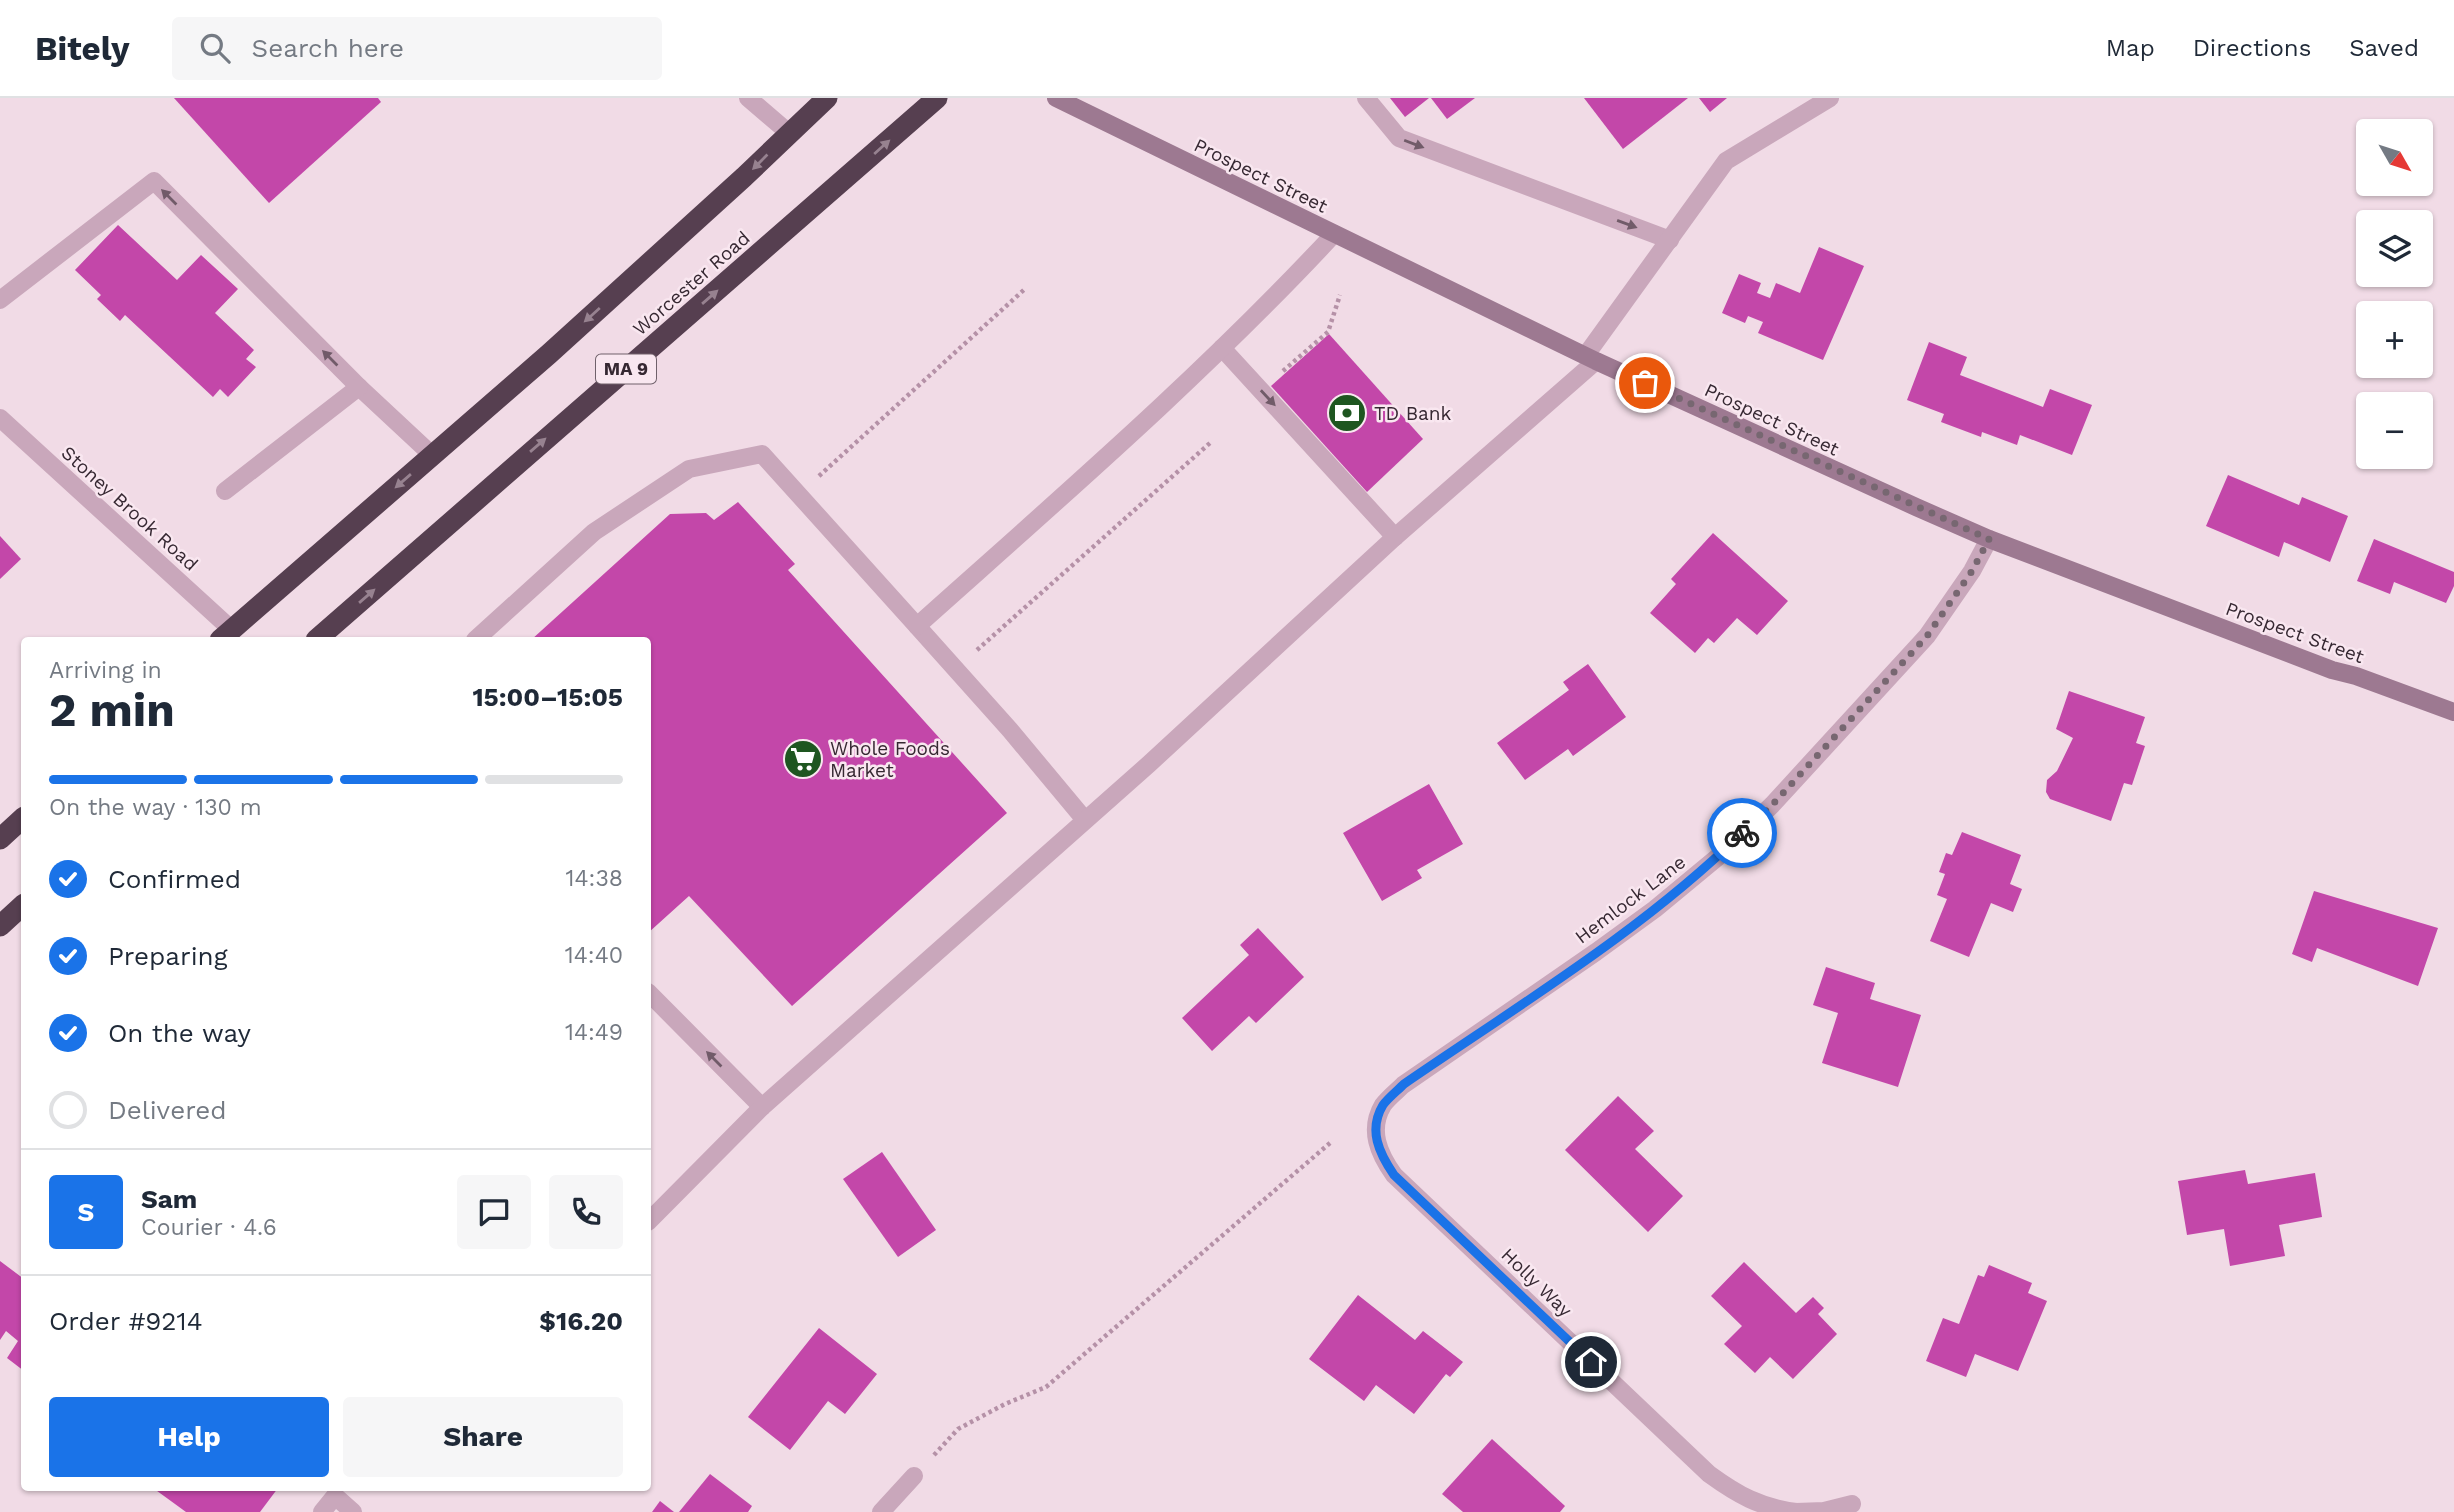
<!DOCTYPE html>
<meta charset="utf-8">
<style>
body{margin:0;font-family:"Work Sans",sans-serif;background:#f6f6f7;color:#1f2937;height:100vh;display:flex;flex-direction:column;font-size:26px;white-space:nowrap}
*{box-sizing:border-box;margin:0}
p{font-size:23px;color:#747a83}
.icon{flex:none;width:38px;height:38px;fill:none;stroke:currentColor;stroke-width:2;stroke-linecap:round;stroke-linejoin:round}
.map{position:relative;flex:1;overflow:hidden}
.sheet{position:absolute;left:21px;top:539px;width:630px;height:854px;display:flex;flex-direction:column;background:#fff;border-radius:7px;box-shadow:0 2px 5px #0004}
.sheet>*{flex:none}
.needle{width:46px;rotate:129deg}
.buttons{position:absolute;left:2356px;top:21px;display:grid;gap:14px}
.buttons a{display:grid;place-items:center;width:77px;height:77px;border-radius:7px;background:#fff;box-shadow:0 2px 5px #0004;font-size:35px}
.pin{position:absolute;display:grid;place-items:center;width:60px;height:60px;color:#fff;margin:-30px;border:4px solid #fff;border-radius:50%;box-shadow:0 2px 7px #0007}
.courier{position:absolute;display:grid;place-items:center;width:70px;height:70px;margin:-35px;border:5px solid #1a73e8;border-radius:50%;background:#fff;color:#222;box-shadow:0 2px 9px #0007}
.head em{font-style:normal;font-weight:700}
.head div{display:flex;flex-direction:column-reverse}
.head{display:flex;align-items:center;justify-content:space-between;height:119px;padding:0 28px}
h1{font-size:46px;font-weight:700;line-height:52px}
.bar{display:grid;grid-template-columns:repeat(4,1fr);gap:10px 7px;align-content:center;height:84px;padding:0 28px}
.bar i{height:9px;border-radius:5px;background:#e0e1e3}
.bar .active{background:#1a73e8}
.bar p{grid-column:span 4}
.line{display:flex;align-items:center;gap:18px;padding:0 28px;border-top:2px solid #e0e1e3}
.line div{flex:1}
.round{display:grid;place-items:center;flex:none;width:74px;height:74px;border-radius:7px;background:#f6f6f7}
ol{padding:0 28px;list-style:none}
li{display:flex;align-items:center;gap:21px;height:77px}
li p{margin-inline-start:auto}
li .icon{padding:7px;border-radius:50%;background:#1a73e8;color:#fff;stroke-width:4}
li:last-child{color:#747a83}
li i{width:38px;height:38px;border:4px solid #e0e1e3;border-radius:50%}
.primary-button{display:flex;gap:14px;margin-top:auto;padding:14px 28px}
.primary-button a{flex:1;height:80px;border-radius:7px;background:#1a73e8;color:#fff;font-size:28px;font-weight:700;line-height:80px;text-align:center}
.primary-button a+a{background:#f6f6f7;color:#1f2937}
header{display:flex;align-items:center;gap:42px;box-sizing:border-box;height:98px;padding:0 35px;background:#fff;border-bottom:2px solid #e0e1e3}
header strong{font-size:33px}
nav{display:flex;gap:38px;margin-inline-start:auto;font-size:24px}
.search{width:490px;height:63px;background:#f6f6f7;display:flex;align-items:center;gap:18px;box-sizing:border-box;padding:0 24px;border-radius:7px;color:#747a83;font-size:26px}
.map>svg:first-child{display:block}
</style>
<header>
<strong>Bitely</strong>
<div class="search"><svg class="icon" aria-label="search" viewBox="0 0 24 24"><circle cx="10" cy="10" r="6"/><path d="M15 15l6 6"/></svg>Search here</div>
<nav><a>Map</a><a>Directions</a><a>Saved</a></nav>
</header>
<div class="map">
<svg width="2454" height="1414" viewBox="0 0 2454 1414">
<rect width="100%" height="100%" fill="#f1dbe6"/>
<!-- building -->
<g fill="#c347a9">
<path d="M174 0H378L381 4 269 105Z"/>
<path d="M1390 0H1429L1405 19Z"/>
<path d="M1431 0H1475L1447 21Z"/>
<path d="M1584 0H1688L1623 51Z"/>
<path d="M1699 0H1727L1710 14Z"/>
<path d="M118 127 177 182 201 157 238 191 215 215 254 252 246 261 256 269 228 299 220 291 213 299 125 217 120 223 97 201 101 197 75 172Z"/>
<path d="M1819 149 1864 168 1823 262 1758 235 1763 224 1748 218 1745 225 1722 215 1739 176 1761 185 1757 195 1770 200 1776 185 1800 195Z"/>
<path d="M1329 236 1423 341 1367 394 1271 288Z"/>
<path d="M1929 244 1967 259 1960 277 2043 309 2050 291 2092 307 2072 357 2020 337 2017 347 1982 334 1981 339 1941 324 1944 316 1907 302Z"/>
<path d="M2228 377 2299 407 2302 399 2348 418 2330 464 2284 444 2279 459 2206 428Z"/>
<path d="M738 404 795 466 788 472 1007 715 792 908 689 798 648 835V542H531L670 416 706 415 714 422Z"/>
<path d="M1713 435 1788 503 1757 537 1737 520 1714 545 1708 540 1695 555 1650 515 1676 486 1671 481Z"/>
<path d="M0 438 21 461 0 481Z"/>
<path d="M2374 441 2454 474V488L2446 505 2394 484 2390 496 2357 483Z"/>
<path d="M1588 566 1626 619 1573 658 1568 651 1525 682 1497 645 1569 592 1563 584Z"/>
<path d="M2069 593 2145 619 2136 645 2145 648 2132 687 2124 685 2111 723 2050 701 2046 694 2047 682 2057 673 2073 640 2056 631Z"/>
<path d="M1429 686 1463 746 1417 772 1422 780 1382 803 1343 735Z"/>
<path d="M1962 734 2021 757 2010 786 2022 791 2013 814 1991 805 1969 859 1930 843 1947 801 1937 797 1945 776 1939 774 1946 755 1952 757Z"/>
<path d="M2314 793 2438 830 2418 888 2317 850 2312 864 2292 856Z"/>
<path d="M1258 830 1304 879 1256 925 1249 918 1212 953 1182 920 1249 857 1240 847Z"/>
<path d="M1826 869 1875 885 1870 901 1921 917 1898 989 1822 965 1838 915 1813 907Z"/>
<path d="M1618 998 1654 1033 1635 1051 1683 1098 1648 1134 1565 1052Z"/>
<path d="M882 1054 936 1132 898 1159 843 1081Z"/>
<path d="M2245 1072 2248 1086 2315 1075 2322 1119 2279 1127 2285 1158 2230 1168 2224 1131 2187 1137 2178 1083Z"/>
<path d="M0 1163 24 1181V1273L7 1260 18 1243 6 1233 0 1242Z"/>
<path d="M1744 1164 1796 1215 1813 1199 1824 1210 1818 1216 1837 1236 1793 1281 1770 1259 1755 1275 1724 1246 1742 1228 1711 1198Z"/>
<path d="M1989 1167 2032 1185 2028 1195 2047 1203 2018 1273 1975 1256 1966 1279 1926 1263 1943 1220 1959 1226 1978 1177 1984 1179Z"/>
<path d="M1358 1197 1415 1242 1423 1233 1463 1264 1450 1279 1446 1276 1414 1316 1376 1287 1364 1303 1309 1261Z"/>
<path d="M819 1230 877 1276 845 1316 828 1303 790 1352 748 1319Z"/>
<path d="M1492 1341 1565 1408 1560 1414H1463L1442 1396Z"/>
<path d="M710 1376 752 1408 748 1414H679Z"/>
<path d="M153 1390H278L260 1414H186Z"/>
<path d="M660 1403 674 1414H652Z"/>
</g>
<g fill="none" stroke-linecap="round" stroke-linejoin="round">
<!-- path -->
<g stroke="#b591a7" stroke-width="4.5" stroke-dasharray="3.5 3.5" stroke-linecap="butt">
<path d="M1283 273 1328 234 1340 197"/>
<path d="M819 378 1026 190"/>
<path d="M977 552 1210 345"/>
<path d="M934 1357 958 1331 1005 1306 1046 1289 1330 1045"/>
</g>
<!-- lane -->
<g stroke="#c9a7bb" stroke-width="18">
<path d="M748 0 789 35"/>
<path d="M1366 0 1399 40 1670 142"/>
<path d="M0 202 154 83 359 289 432 357"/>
<path d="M1222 250 1395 439"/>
<path d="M1586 257 1726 63 1830 0"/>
<path d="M225 393 359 289"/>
<path d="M917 528 1010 632 1085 722"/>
<path d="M475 542 594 434 689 371 762 356 917 528C1059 401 1204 276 1334 136"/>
<path d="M648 894 762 1009"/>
<path d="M648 1124 762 1009 1149 666 1395 439 1596 263"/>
<path d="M322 1414 335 1398 353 1414"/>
</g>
<!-- street -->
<g stroke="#c9a7bb" stroke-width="18">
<path d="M0 320 232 532"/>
<path d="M881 1414 914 1378"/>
<path d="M1796 1414C1759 1409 1738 1397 1709 1376L1394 1077C1379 1056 1368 1032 1383 1007 1388 1000 1397 993 1403 987L1596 854 1655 811 1719 758 1772 707 1927 538 1972 473 1989 441"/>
<path d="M1796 1414 1824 1413 1852 1406"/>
</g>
<!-- secondary -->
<path stroke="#9d7991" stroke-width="18" d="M1056 0 1596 263 1916 409 1989 441 2332 572 2356 578 2454 614"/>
<!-- highway -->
<g stroke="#563f50" stroke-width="21">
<path d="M220 542 549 256 744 79 827 0"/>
<path d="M316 542 937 0"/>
<path d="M0 741 24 719"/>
<path d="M0 828 24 806"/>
</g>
</g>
<!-- one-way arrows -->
<defs><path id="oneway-solid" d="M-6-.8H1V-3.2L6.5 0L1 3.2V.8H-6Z" transform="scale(1.75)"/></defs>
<g fill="#715b69">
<use href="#oneway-solid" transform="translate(1414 46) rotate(21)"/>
<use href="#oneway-solid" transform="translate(169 99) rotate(-135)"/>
<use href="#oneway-solid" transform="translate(1627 126) rotate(20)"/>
<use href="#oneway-solid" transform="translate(330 260) rotate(-135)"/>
<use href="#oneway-solid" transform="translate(1268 300) rotate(47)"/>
<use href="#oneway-solid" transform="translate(714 961) rotate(-135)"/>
</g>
<g fill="#978290">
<use href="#oneway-solid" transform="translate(882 49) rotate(-42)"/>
<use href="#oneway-solid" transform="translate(760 64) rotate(135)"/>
<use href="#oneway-solid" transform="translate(710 199) rotate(-41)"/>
<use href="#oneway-solid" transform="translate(592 217) rotate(138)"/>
<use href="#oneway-solid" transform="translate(538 347) rotate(-41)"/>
<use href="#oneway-solid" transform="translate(403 383) rotate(139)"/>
<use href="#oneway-solid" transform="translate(367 498) rotate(-41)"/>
</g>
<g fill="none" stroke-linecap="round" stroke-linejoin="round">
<!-- done -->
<path stroke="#776771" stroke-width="7" stroke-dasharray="0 12.6" d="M1645 285 1989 441 1972 473 1927 538 1772 707 1742 735"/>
<!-- route -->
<path stroke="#1a73e8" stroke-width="9" d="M1591 1264 1394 1077C1379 1055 1368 1032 1383 1007 1388 1000 1397 993 1404 986 1519 907 1642 833 1742 735"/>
</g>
<!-- icons -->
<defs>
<symbol id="bank-disc" viewBox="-11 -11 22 22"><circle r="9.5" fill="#1e5620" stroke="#f9e7f0"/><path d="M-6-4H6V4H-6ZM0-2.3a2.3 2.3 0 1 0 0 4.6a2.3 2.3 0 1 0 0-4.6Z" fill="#fff"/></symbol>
<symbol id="supermarket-disc" viewBox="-11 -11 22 22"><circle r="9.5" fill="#1e5620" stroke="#f9e7f0"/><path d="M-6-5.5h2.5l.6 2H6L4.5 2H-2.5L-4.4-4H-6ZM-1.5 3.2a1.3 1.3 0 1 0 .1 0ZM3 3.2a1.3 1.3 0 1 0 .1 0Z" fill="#fff"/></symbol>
</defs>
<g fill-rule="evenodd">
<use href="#bank-disc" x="1325" y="293" width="44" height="44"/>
<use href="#supermarket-disc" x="781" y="639" width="44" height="44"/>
</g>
<g text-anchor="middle" stroke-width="5" stroke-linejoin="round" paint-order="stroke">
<!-- shield labels -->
<rect fill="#f9e7f0" stroke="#70616b" stroke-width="2" x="596" y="256.5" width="60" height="29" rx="5"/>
<g font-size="18" font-weight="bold" fill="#362832">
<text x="626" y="277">MA 9</text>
</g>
<!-- street labels -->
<g font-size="19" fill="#362832" stroke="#f9e7f0">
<text transform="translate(1261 77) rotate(26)" y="7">Prospect Street</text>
<text transform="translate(691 185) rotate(-41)" y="7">Worcester Road</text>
<text transform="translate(1772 321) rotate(25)" y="7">Prospect Street</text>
<text transform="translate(130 410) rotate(42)" y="7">Stoney Brook Road</text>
<text transform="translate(2295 534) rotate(20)" y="7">Prospect Street</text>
<text transform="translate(1630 801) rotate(-37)" y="7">Hemlock Lane</text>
<text transform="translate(1537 1184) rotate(44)" y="7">Holly Way</text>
</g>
<!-- poi labels -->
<g font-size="19" fill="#362832" stroke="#f9e7f0" text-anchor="start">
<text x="1374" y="322">TD Bank</text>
<text x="830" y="657">Whole Foods<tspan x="830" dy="22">Market</tspan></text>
</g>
</g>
</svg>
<div class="buttons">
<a><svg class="needle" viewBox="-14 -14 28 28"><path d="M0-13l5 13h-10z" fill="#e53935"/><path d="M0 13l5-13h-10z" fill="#747a83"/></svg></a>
<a><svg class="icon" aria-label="layers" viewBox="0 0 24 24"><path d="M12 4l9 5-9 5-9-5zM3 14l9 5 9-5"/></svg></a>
<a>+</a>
<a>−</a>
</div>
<div class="pin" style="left:1645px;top:285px;background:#ea580c"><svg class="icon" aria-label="bag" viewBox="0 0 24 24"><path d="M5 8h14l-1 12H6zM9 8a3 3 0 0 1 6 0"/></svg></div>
<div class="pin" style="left:1591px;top:1264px;background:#1f2937"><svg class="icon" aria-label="home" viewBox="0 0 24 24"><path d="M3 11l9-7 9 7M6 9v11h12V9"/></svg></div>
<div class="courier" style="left:1742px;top:735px"><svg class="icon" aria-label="bike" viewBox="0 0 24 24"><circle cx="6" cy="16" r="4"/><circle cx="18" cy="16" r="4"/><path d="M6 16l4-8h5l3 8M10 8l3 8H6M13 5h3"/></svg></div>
<section class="sheet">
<div class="head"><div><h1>2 min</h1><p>Arriving in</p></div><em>15:00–15:05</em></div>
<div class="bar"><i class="active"></i><i class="active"></i><i class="active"></i><i></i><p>On the way · 130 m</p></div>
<ol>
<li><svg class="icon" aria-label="check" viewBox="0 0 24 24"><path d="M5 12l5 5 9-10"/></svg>Confirmed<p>14:38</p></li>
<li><svg class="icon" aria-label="check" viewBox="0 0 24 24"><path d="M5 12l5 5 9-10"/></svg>Preparing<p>14:40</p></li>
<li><svg class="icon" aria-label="check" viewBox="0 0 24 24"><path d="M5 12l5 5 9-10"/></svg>On the way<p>14:49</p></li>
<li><i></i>Delivered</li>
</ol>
<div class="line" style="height:126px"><b class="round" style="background:#1a73e8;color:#fff">S</b><div><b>Sam</b><p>Courier · 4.6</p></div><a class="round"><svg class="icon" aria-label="chat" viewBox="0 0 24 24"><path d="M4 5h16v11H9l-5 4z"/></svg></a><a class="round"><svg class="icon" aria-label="phone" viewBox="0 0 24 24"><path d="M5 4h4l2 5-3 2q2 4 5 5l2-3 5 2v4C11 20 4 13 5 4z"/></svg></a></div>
<div class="line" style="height:91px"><div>Order #9214</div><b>$16.20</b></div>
<div class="primary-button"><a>Help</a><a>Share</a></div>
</section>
</div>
